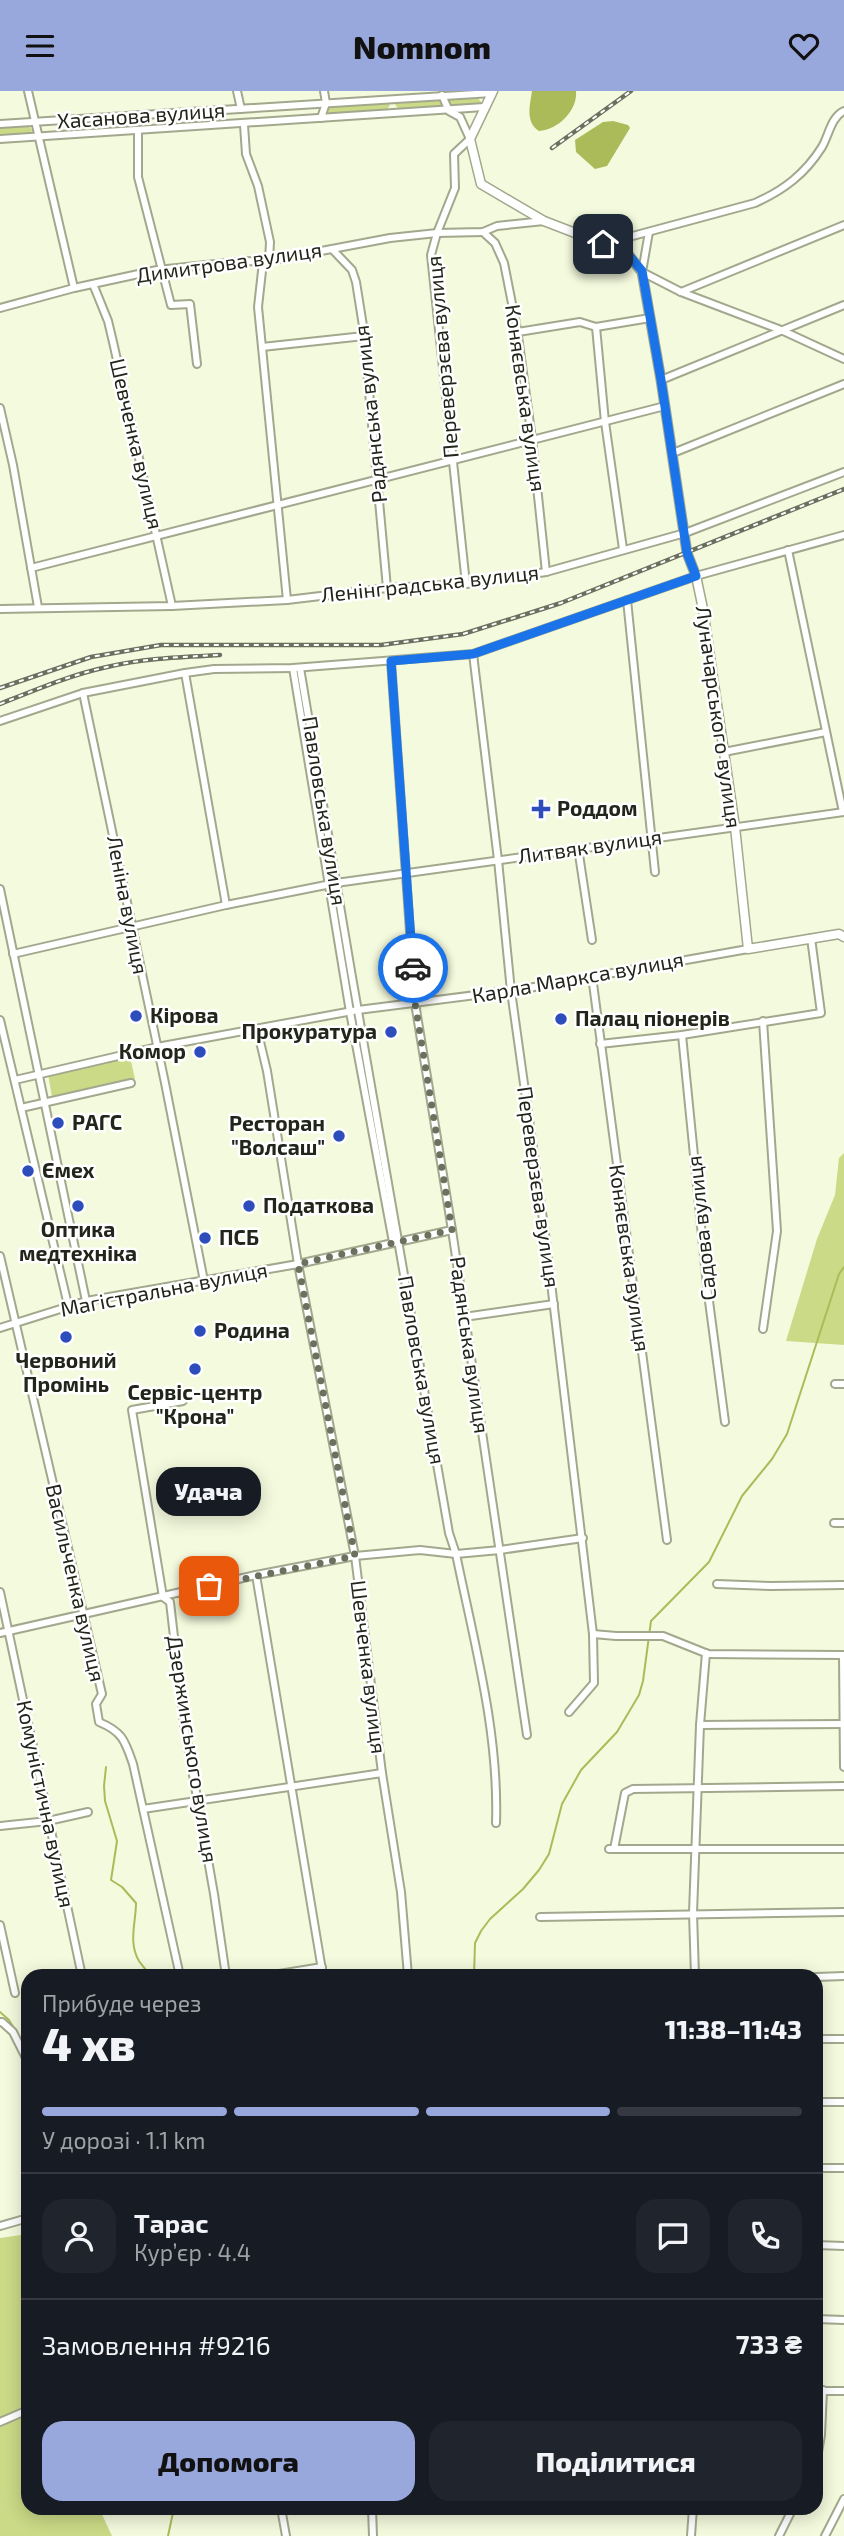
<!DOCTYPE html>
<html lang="uk">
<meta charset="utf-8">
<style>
body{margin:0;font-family:"Exo 2",sans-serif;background:#20242c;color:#f1f3f6;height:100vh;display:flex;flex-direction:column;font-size:26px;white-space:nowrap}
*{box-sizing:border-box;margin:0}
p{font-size:23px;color:#9ea1a6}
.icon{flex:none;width:38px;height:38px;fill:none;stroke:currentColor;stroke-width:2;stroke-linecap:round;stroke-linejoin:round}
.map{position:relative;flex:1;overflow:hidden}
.panel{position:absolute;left:21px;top:1878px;width:802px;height:546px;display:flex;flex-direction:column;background:#171b24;border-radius:21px;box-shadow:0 4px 18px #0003}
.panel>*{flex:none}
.pin{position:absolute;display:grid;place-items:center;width:60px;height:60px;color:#fff;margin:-30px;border-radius:14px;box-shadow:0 4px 10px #0006}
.courier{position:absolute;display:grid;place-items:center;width:70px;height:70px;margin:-35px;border:5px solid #1a73e8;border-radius:50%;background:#fff;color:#222;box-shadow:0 2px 9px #0007}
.bubble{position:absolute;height:49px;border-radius:21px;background:#171b24;box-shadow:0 4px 18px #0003;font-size:23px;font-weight:800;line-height:49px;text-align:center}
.headline em{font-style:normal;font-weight:800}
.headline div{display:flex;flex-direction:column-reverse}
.headline{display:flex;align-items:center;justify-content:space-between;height:119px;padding:0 21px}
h1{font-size:46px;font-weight:800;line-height:52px}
.bar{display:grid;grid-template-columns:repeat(4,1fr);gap:10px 7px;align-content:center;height:84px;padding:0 21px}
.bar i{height:9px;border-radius:5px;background:#363941}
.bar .on{background:#99a8dc}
.bar p{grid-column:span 4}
.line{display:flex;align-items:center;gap:18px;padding:0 21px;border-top:2px solid #363941}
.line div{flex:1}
.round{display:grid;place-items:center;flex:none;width:74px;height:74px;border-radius:21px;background:#20242c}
.button{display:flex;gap:14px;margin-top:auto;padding:14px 21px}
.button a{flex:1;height:80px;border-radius:21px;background:#99a8dc;color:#111;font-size:28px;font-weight:800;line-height:80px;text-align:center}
.button a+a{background:#20242c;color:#f1f3f6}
header{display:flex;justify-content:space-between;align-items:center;height:91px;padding:0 21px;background:#99a8dc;color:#111;font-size:32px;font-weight:800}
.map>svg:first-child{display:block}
</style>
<header><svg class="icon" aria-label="menu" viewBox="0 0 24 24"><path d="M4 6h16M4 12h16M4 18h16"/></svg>Nomnom<svg class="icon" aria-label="heart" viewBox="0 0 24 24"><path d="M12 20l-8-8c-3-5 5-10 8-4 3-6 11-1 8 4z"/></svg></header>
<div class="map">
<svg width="844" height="2445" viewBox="0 0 844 2445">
<rect width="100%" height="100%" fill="#f4fadd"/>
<!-- green -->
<g fill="#cbda86">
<path d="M478 7 481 11 478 14 449 15 446 8Z"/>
<path d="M441 8 444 16 399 19 395 13Z"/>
<path d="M387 12 390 14 386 20 330 23 327 19 331 15Z"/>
<path d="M29 35 32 39 30 44 0 45V37Z"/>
<path d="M130 966 135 988 52 1006 48 983Z"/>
<path d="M844 1062V1254L786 1250 817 1148 835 1104 839 1067Z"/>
<path d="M28 2143V2417H99L112 2445H0V2147Z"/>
</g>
<!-- water -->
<g fill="#acbb59">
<path d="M532 0H576C578 19 558 39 539 40 525 31 530 14 532 0Z"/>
<path d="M613 30 628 34 630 37 607 75 595 78 576 61 575 49 603 31Z"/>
</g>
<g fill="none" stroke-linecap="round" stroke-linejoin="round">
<!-- stream -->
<g stroke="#acbb59" stroke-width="2">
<path d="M106 1676 104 1695 105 1710 117 1750 111 1789 122 1796 136 1812C136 1831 128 1852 139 1870 143 1876 147 1879 150 1885"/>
<path d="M474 1885 475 1852 481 1840 490 1828 523 1798 539 1779 549 1763 562 1713 581 1679 617 1641 639 1604 643 1590 651 1530 709 1471 742 1405 772 1368 787 1343 839 1183 844 1176"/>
<path d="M0 1921 9 1929 15 1939"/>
<path d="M19 1947 28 1948"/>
<path d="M168 2445 174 2417"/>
</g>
<defs>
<g id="minor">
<path d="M28 0 74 197"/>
<path d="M237 0 241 18"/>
<path d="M442 4 449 20 460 26 470 48 454 63 455 97 437 142 431 164 466 493"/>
<path d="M321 27 326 12 324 0"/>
<path d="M0 33 492 2"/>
<path d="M244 34 246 63 258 95 270 151 269 170"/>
<path d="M138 40V86L171 214 190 213 197 273"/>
<path d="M0 48 484 16"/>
<path d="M483 141 495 152 504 172 517 238 532 348 546 481"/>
<path d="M649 141 642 181 681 201 781 239 844 268"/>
<path d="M603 153 755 112C784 99 805 83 822 56 829 44 831 26 844 20"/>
<path d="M332 158 352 179 356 191 363 235 387 497"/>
<path d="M263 171 258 216 287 509"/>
<path d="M93 193 108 230 113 251 172 515"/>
<path d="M681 201 844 134"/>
<path d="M0 217 74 197 157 179 246 170 263 171 390 147 437 142 483 141 497 135 544 130"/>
<path d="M518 241 580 231 596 236"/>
<path d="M262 256 364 245"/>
<path d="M661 289 844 214"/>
<path d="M0 317 13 374 38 516"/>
<path d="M673 362 844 293"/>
<path d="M623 458 605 331 596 236 650 227"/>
<path d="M788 459 843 721"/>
<path d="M31 477 665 315"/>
<path d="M627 509 655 781"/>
<path d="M0 518 172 515 287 509 387 497 466 493 546 481 685 442 844 381"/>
<path d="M473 563 498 769 511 900 546 1150 593 1543 594 1592 569 1621"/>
<path d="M391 570 415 912 452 1139 527 1644"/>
<path d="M293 577 350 921 393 1151"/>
<path d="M300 577 351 880 449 1442 456 1463C474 1551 499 1641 496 1732"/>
<path d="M185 582 226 814"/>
<path d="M83 602 165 992 204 1190"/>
<path d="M0 630 83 602 185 582 214 578 293 577 473 563 696 485 844 444"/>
<path d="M724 661 826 641"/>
<path d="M578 757 592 849"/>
<path d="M0 798 86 1210"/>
<path d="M13 863 226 814 336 792 844 721"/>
<path d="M592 885 667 1449"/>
<path d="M0 929 68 1214"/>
<path d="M257 938 267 980 298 1173 355 1465 382 1682 401 1801 408 1885"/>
<path d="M682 944 707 1195 725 1331"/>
<path d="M600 953 682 944 821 922 811 847"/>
<path d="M15 989 157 956 358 919 523 898 748 858"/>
<path d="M21 1017 131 992"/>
<path d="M0 1165 102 1603 96 1613 99 1631C123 1641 125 1650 133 1673L180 1885"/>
<path d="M464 1226 554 1213"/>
<path d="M0 1237 86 1210 298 1173 452 1139"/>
<path d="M763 1238 777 1140 763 930"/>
<path d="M835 1293H844"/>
<path d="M183 1310 132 1319 163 1506 170 1511 184 1633 214 1803 226 1885"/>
<path d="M834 1432H844"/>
<path d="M256 1484 323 1885"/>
<path d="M717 1493 771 1495 844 1494"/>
<path d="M0 1501 82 1885"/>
<path d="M0 1542 256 1484 355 1465 420 1459 456 1463 500 1459 583 1447"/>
<path d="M593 1543 616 1545H663L708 1563 844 1564"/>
<path d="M843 1564 844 1676"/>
<path d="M700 1634 706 1562"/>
<path d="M143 1718 382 1682"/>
<path d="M0 1735 48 1730 88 1721"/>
<path d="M609 1758H844"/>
<path d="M614 1758 625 1702 633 1698 844 1695"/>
<path d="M540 1826 844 1821"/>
<path d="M0 1834 15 1902"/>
<path d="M267 1885 322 1876"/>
<path d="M695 1885 693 1822 700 1634 844 1633"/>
<path d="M816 1886 844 1885"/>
<path d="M0 1931H2L13 1941 28 1971"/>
<path d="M816 1948H844"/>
<path d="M816 2011H844"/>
<path d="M816 2077H844"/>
<path d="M0 2135 28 2127"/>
<path d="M816 2154 844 2155"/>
<path d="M816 2228 844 2229"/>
<path d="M816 2300H844"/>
<path d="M0 2331 28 2319"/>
<path d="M816 2373 821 2344 823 2299"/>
<path d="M281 2417 286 2445"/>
<path d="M372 2417 373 2445"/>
<path d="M691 2445 693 2417"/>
<path d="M779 2445 793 2417"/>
<path d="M825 2445 844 2408"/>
</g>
<path id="major" d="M493 0 470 48 481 93 544 130 627 162 642 181 661 289 687 462 696 485 703 518 735 736 748 858 839 843 844 846"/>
</defs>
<!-- minor casing -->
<use href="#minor" stroke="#a2a88d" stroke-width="10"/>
<!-- major casing -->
<use href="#major" stroke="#a2a88d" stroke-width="11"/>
<!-- minor -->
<use href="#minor" stroke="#fff" stroke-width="6"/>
<!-- major -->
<use href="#major" stroke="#fff" stroke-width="8"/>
<defs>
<g id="rail">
<path d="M552 57 631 0"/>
<path d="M0 597 91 566 161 554H381L463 543 561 512 844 398"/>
<path d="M0 613C35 599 70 584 107 576 144 567 182 566 220 564"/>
</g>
</defs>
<!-- rail casing -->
<use href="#rail" stroke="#6b6f5e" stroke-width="4.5"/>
<!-- rail -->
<use href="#rail" stroke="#fff" stroke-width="2" stroke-dasharray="5" stroke-linecap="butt"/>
</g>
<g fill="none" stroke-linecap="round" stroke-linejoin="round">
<!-- done -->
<path stroke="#6c705e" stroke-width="7" stroke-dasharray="0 12.6" d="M209 1495 355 1465 298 1173 452 1139 415 912 413 877"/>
<!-- route -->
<path stroke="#1a73e8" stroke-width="9" d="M413 877 391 570 473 563 696 485 687 462 661 289 642 180 627 162 603 153"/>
</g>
<!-- markers -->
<g fill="#2d4dbd" stroke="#fff" stroke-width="2.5">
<path d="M537.5 707.5h7v7h7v7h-7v7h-7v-7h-7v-7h7z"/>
<circle cx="136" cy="925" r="7"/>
<circle cx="561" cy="928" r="7"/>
<circle cx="391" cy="941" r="7"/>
<circle cx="200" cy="961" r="7"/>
<circle cx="58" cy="1032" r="7"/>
<circle cx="339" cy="1045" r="7"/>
<circle cx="28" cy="1080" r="7"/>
<circle cx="78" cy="1115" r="7"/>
<circle cx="249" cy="1115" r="7"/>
<circle cx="205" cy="1147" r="7"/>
<circle cx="200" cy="1240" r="7"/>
<circle cx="66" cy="1246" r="7"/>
<circle cx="195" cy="1278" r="7"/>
</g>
<g text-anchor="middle" stroke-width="5" stroke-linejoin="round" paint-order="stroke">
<!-- street labels -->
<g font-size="21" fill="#22251a" stroke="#fff">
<text transform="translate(141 25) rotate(-4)" y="7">Хасанова вулиця</text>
<text transform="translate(229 172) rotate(-8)" y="7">Димитрова вулиця</text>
<text transform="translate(443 266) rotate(-95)" y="7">Переверзєва вулиця</text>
<text transform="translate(525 307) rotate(82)" y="7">Коняєвська вулиця</text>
<text transform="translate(371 323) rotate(-96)" y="7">Радянська вулиця</text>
<text transform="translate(136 353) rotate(77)" y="7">Шевченка вулиця</text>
<text transform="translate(430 493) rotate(-6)" y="7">Ленінградська вулиця</text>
<text transform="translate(718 626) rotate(82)" y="7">Луначарського вулиця</text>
<text transform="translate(324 720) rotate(81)" y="7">Павловська вулиця</text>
<text transform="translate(590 756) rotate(-8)" y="7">Литвяк вулиця</text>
<text transform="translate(127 814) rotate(79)" y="7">Леніна вулиця</text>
<text transform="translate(578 887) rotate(-10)" y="7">Карла Маркса вулиця</text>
<text transform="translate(538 1096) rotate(82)" y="7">Переверзєва вулиця</text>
<text transform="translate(702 1137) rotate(-96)" y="7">Садова вулиця</text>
<text transform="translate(629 1167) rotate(82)" y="7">Коняєвська вулиця</text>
<text transform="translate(164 1199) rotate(-11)" y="7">Магістральна вулиця</text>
<text transform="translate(469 1254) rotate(82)" y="7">Радянська вулиця</text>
<text transform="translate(421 1279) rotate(80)" y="7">Павловська вулиця</text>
<text transform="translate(75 1492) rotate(77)" y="7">Васильченка вулиця</text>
<text transform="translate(368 1576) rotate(83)" y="7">Шевченка вулиця</text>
<text transform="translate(192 1658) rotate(81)" y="7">Дзержинського вулиця</text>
<text transform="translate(45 1713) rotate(78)" y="7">Комуністична вулиця</text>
</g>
<!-- poi labels -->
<g font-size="21" font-weight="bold" fill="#22251a" stroke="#fff" text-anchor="start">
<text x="557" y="725">Роддом</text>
<text x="150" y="932">Кірова</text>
<text x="575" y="935">Палац піонерів</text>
<text x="377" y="948" text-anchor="end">Прокуратура</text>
<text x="186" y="968" text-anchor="end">Комор</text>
<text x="72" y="1039">РАГС</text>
<text x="325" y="1040" text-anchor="end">Ресторан<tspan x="325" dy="24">"Волсаш"</tspan></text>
<text x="42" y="1087">Ємех</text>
<text x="263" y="1122">Податкова</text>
<text x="78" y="1146" text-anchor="middle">Оптика<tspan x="78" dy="24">медтехніка</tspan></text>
<text x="219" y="1154">ПСБ</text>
<text x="214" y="1247">Родина</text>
<text x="66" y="1277" text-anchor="middle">Червоний<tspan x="66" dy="24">Промінь</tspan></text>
<text x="195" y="1309" text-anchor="middle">Сервіс-центр<tspan x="195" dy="24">"Крона"</tspan></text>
</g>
</g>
</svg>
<div class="pin" style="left:209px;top:1495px;background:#ea580c"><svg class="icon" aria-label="bag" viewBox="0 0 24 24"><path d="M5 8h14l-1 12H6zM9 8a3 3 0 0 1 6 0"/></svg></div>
<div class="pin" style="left:603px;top:153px;background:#1f2937"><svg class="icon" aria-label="home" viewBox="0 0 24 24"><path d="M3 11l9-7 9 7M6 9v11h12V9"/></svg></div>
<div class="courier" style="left:413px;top:877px"><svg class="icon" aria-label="car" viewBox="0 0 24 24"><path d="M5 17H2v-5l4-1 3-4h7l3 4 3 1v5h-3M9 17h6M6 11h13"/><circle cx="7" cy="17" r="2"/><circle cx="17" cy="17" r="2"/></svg></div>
<div class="bubble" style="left:156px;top:1376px;width:105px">Удача</div>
<section class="panel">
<div class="headline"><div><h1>4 хв</h1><p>Прибуде через</p></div><em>11:38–11:43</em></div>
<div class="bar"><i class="on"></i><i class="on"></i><i class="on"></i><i></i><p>У дорозі · 1.1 km</p></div>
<div class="line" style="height:126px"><a class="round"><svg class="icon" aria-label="person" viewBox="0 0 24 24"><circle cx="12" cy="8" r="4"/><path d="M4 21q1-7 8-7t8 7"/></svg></a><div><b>Тарас</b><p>Кур’єр · 4.4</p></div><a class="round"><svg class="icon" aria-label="chat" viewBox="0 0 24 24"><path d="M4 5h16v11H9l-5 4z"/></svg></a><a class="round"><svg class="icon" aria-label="phone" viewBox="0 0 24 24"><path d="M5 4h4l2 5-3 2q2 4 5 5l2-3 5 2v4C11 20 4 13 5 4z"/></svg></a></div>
<div class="line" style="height:91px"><div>Замовлення #9216</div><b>733 ₴</b></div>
<div class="button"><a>Допомога</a><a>Поділитися</a></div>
</section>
</div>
